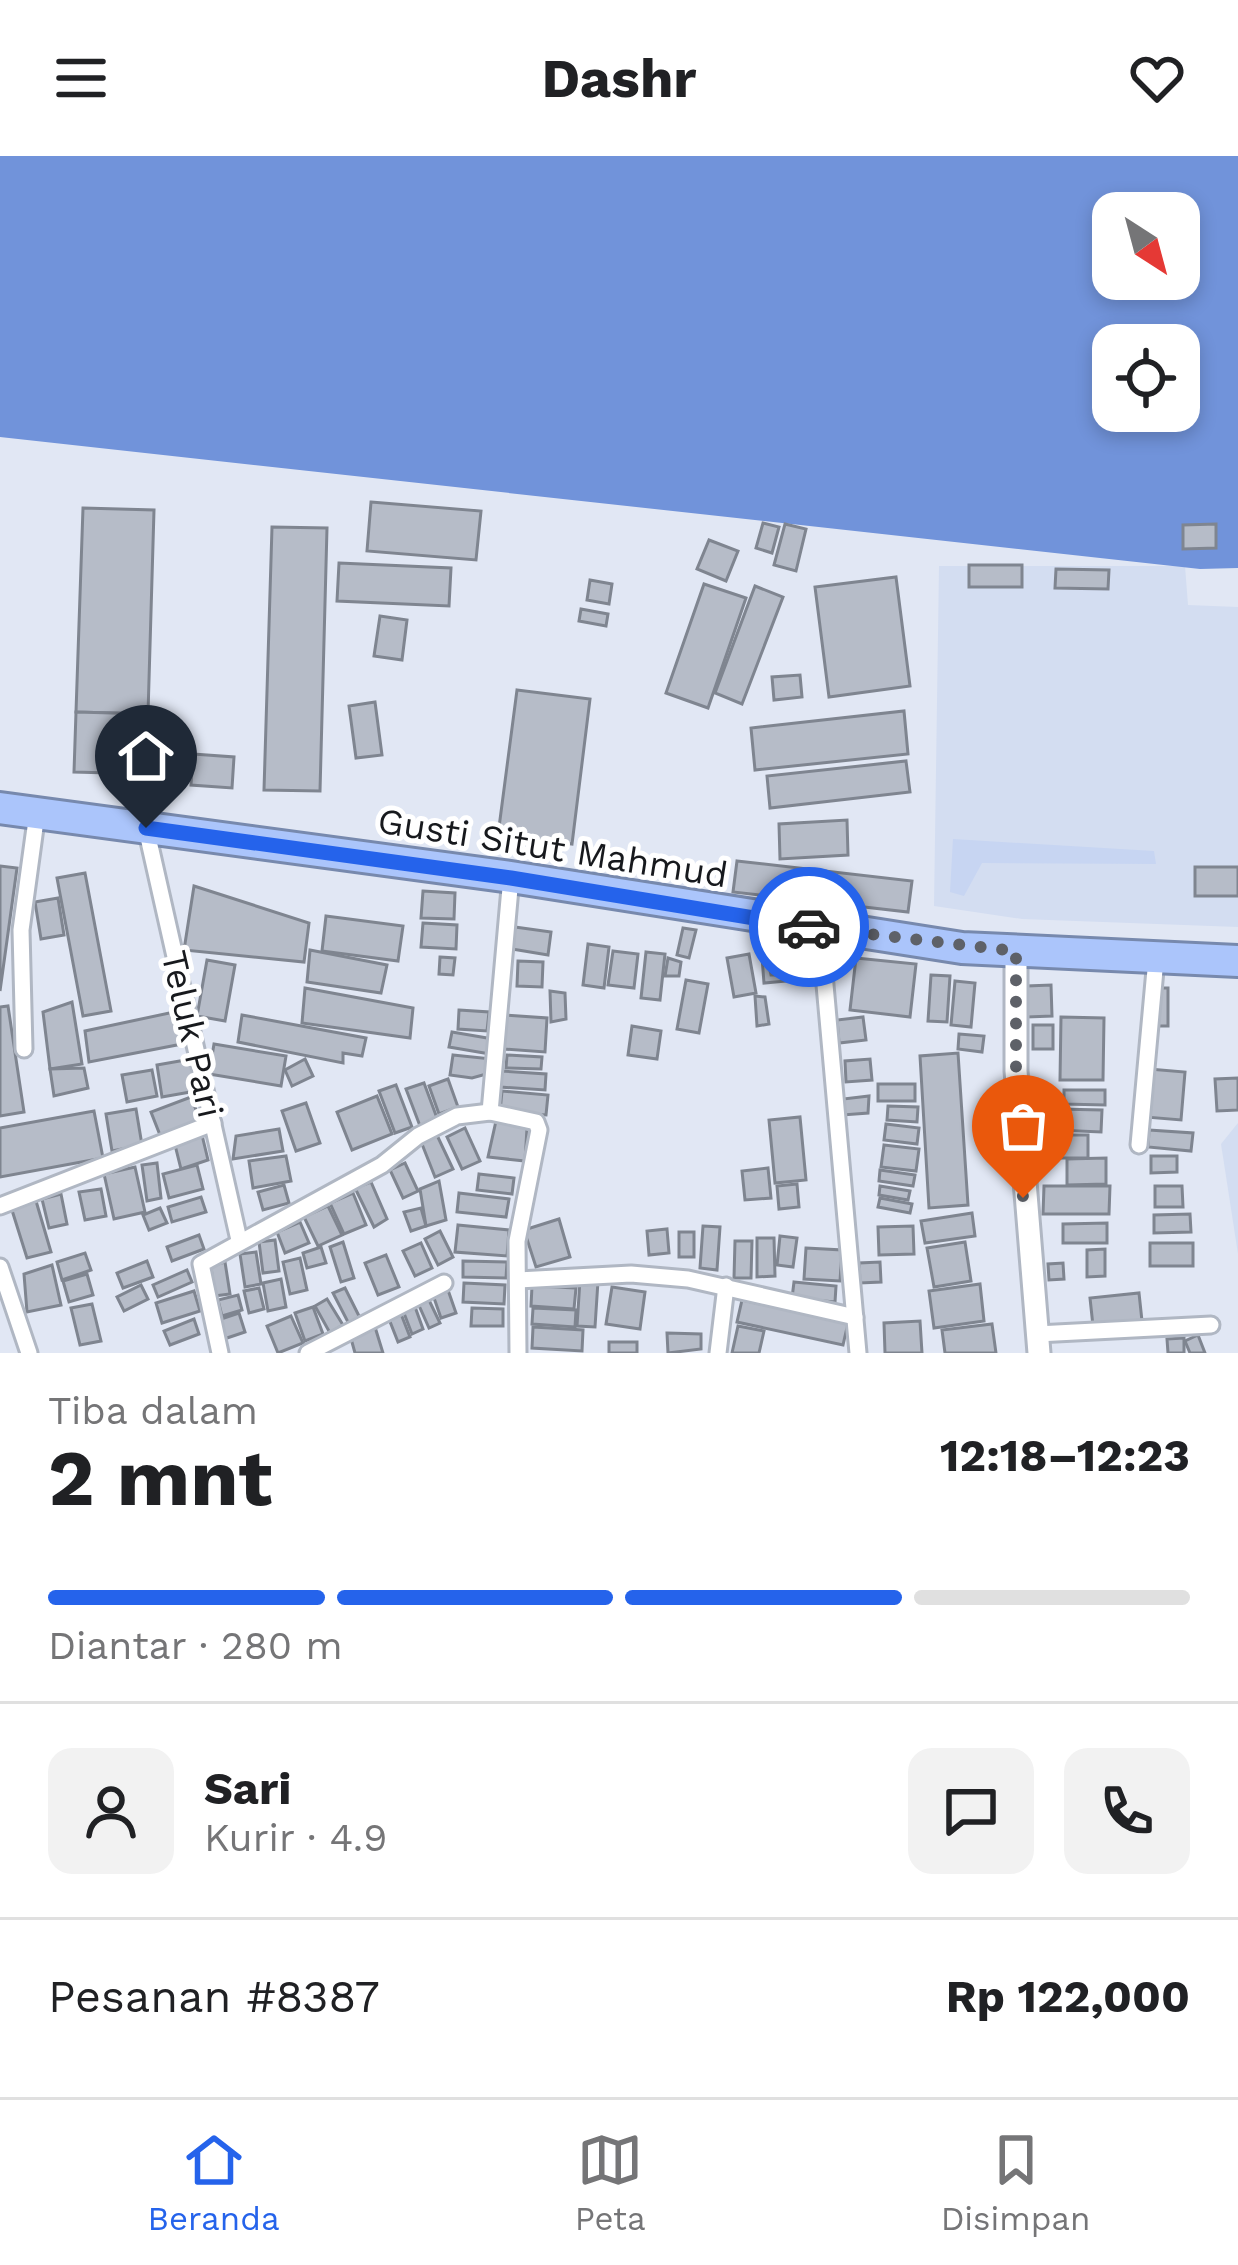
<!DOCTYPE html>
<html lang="id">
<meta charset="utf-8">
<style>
body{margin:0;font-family:"Work Sans",sans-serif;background:#f2f2f2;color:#202124;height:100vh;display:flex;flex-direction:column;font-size:45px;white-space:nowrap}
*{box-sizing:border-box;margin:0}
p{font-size:39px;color:#757577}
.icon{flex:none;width:66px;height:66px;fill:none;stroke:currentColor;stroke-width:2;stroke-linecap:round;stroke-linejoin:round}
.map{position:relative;height:1197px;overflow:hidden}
.drawer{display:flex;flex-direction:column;background:#fff;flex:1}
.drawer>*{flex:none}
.needle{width:78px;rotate:144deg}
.buttons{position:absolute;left:1092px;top:36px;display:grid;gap:24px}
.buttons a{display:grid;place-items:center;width:108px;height:108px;border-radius:24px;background:#fff;box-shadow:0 6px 18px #0003;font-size:60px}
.pin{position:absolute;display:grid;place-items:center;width:102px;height:102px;color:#fff;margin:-123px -51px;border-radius:50% 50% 50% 0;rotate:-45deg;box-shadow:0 0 12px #0007}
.pin .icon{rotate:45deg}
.courier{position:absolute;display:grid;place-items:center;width:120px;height:120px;margin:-60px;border:9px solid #2563eb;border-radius:50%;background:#fff;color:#222;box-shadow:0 3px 15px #0007}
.summary em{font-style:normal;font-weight:700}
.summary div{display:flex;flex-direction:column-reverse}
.summary{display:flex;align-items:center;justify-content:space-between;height:204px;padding:0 48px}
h1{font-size:78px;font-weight:700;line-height:90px}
.bar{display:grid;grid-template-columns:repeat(4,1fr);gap:18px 12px;align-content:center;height:144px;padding:0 48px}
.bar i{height:15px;border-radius:9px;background:#e0e0e0}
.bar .current{background:#2563eb}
.bar p{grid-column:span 4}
.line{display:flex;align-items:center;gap:30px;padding:0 48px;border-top:3px solid #e0e0e0}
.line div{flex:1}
.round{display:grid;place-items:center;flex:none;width:126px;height:126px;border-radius:24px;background:#f2f2f2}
header{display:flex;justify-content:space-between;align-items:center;height:156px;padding:0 48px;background:#fff;font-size:54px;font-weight:700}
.tab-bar{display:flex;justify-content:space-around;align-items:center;height:168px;border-top:3px solid #e0e0e0;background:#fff;font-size:33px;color:#757577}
.tab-bar a{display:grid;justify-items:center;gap:6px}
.tab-bar .current{color:#2563eb}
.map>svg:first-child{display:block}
</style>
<header><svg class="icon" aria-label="menu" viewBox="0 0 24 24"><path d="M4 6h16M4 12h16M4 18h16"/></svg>Dashr<svg class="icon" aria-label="heart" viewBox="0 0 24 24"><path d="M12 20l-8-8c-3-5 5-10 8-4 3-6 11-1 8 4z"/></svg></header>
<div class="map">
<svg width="1238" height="1197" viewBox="0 0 1238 1197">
<rect width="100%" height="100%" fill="#e1e7f4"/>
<!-- built -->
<g fill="#d3ddf1">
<path d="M939 410H1185L1188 449 1238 451V771L1022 763 934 750Z"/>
<path d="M1238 967V1098L1221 988Z"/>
</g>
<!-- green -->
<path fill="#c7d5f2" d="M953 683 1154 695 1156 708 982 707 964 740 950 736Z"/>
<!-- water -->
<path fill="#7193da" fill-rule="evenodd" d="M0 0H1238V412L1200 413 0 281ZM1113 57H1179V123H1113ZM1113 189H1179V255H1113Z"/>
<!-- building -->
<g fill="#b6bcc8" stroke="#7f8590" stroke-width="3">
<path d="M371 346 481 355 476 404 367 395Z"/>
<path d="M83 352 154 354 148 558 76 556Z"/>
<path d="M763 367 779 371 772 397 756 392Z"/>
<path d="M785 368 806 373 796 415 774 409Z"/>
<path d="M1216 368V392L1183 393V369Z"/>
<path d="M272 371 327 372 320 635 264 634Z"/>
<path d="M709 384 738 395 726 425 697 413Z"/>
<path d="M339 407 451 412 449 450 337 445Z"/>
<rect x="969" y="409" width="53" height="22"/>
<path d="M1056 413 1109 414 1108 433 1055 432Z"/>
<path d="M896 421 910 530 829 541 815 431Z"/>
<path d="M590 424 612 428 609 448 587 444Z"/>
<path d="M704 428 746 442 708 552 666 537Z"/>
<path d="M755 430 783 441 742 548 715 537Z"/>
<path d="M581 453 608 458 606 470 579 465Z"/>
<path d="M380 460 407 464 402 504 374 500Z"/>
<path d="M800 519 802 541 774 544 772 521Z"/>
<path d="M517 534 590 543 572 688 498 679Z"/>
<path d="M375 546 382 599 356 602 349 550Z"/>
<path d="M904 555 908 598 755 614 751 572Z"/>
<path d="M76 556 148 558 146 618 74 616Z"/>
<path d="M193 598 234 601 232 632 191 629Z"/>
<path d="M906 605 910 636 770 652 767 620Z"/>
<path d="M847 664 848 699 780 703 779 668Z"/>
<path d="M737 705 912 725 908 756 733 736Z"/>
<path d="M0 710 17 712 0 835Z"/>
<rect x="1195" y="711" width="43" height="29"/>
<path d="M85 717 111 855 83 860 57 722Z"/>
<path d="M194 730 309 767 304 806 184 794Z"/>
<path d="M423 735 455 737 454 763 421 762Z"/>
<path d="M58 742 64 779 41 783 35 746Z"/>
<path d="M326 760 403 770 398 805 322 795Z"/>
<path d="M423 767 457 769 456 793 421 791Z"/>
<path d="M515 771 551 776 548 799 512 793Z"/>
<path d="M683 772 696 774 689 802 677 799Z"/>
<path d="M588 788 609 791 604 832 583 829Z"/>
<path d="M310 794 387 809 381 837 307 826Z"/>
<path d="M613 795 638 798 634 832 608 829Z"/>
<path d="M646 796 665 798 660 844 641 842Z"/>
<path d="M749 798 756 837 734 841 727 802Z"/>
<path d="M767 800 771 819H786L787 825 764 827 762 801Z"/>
<path d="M440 801 455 802 453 819 439 818Z"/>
<path d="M668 802 681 806 679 820H665Z"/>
<path d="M856 802 916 808 910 861 850 854Z"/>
<path d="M207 804 235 809 225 865 197 860Z"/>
<path d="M518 805 543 806 542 831 517 830Z"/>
<path d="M931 819 950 820 947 866 928 865Z"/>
<path d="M686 824 708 828 699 877 677 873Z"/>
<path d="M955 825 975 827 971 871 951 869Z"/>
<path d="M1051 829 1052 860 1027 861V830Z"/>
<path d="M305 832 413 852 410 882 302 867Z"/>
<rect x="1156" y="832" width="12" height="38"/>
<path d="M550 835 565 837 566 863 551 866Z"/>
<path d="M755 840 765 841 769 868 757 870Z"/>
<path d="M72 846 82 908 50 913 43 856Z"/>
<path d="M8 850 24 956 0 960V851Z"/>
<path d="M459 854 489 856 487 875 458 873Z"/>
<path d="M174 856 182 888 89 906 85 875Z"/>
<path d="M242 859 366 882 362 900 343 897V907L238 886Z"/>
<path d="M506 859 547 862 545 896 504 893Z"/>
<path d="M863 861 866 884 839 887 837 864Z"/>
<path d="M1061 861 1104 862 1103 924H1060Z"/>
<rect x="1033" y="869" width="20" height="24"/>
<path d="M632 870 661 875 657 903 628 899Z"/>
<path d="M452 876 493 883 490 898 449 891Z"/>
<path d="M959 878 984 880 982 896 958 893Z"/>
<path d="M214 888 286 900 281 930 209 918Z"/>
<path d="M958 897 968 1049 929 1052 920 900Z"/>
<path d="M453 899 492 903 490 917 472 922 450 919Z"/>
<path d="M507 899 542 901 541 913 506 912Z"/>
<path d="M191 903 196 935 162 941 157 909Z"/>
<path d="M305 903 313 920 292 930 285 914Z"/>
<path d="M870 903 872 924 846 926 845 905Z"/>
<path d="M84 912 88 932 54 940 50 913Z"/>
<path d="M1149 913 1185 916 1181 964 1145 961Z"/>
<path d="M152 914 157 940 127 946 122 919Z"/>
<path d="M501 915 546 918 545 934 500 931Z"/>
<path d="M1238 922V954L1217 955 1215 923Z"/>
<path d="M448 923 458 951 439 958 429 930Z"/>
<path d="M424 927 437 962 420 970 406 933Z"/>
<rect x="878" y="928" width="37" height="17"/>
<path d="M396 929 412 971 395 977 379 935Z"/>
<path d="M1064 934H1105V949L1064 948Z"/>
<path d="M502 935 548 939 546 959 500 956Z"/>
<path d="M377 940 392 978 352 994 337 956Z"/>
<path d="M869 940 868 957 843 959V943Z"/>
<path d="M191 941 200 964 160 979 151 956Z"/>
<path d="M306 947 320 987 296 995 282 955Z"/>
<path d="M888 950 918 951 917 966 887 964Z"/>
<path d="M136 953 142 989 112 995 106 958Z"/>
<path d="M1057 953 1102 954 1101 976 1056 974Z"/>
<path d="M94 955 103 1002 0 1021V972Z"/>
<path d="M800 961 806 1024 775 1027 769 964Z"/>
<path d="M496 965 527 972 525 1005 488 1001Z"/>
<path d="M886 968 919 972 917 988 884 984Z"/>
<path d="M465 972 480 1005 462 1013 447 981Z"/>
<path d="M279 973 283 995 233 1003 236 980Z"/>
<path d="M1149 974 1193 977 1191 995 1148 991Z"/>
<path d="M435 975 453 1013 435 1021 420 983Z"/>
<path d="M202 979 208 1004 181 1013 174 985Z"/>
<rect x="1049" y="979" width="39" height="23"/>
<path d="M884 989 919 993 916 1015 881 1011Z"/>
<path d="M286 1000 291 1025 253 1032 249 1005Z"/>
<path d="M1151 1000H1177V1016L1151 1017Z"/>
<path d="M1106 1002V1028L1067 1029V1003Z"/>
<path d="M157 1007 161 1042 147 1045 142 1009Z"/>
<path d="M405 1007 418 1035 403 1042 390 1014Z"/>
<path d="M197 1009 203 1033 169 1042 163 1018Z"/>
<path d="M135 1011 145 1056 114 1063 104 1018Z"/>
<path d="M768 1012 771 1042 745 1044 742 1015Z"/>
<path d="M880 1014 915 1019 913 1030 879 1025Z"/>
<path d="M479 1018 514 1022 512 1038 477 1034Z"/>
<path d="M439 1025 446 1064 426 1070 420 1033Z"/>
<path d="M371 1026 387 1063 374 1071 355 1032Z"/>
<path d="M797 1028 799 1051 779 1053 777 1030Z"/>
<path d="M284 1029 289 1047 263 1054 258 1036Z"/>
<path d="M880 1030 910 1035 908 1044 879 1039Z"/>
<path d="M1044 1030H1110L1109 1058H1043Z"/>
<path d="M1155 1030H1182L1183 1051H1155Z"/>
<path d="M101 1033 106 1060 85 1064 79 1036Z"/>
<path d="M353 1037 366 1069 344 1078 330 1047Z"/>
<path d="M459 1037 509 1043 506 1061 457 1056Z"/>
<path d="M61 1038 67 1068 49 1072 42 1043Z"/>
<path d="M201 1041 206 1056 172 1066 168 1051Z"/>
<path d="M880 1042 912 1048 910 1057 878 1051Z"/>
<path d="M36 1045 51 1096 27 1102 11 1051Z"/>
<path d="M328 1050 342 1079 318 1090 304 1061Z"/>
<path d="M160 1052 167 1067 149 1074 143 1059Z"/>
<path d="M421 1052 426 1070 411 1075 404 1056Z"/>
<path d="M972 1057 975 1080 925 1087 921 1065Z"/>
<path d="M1190 1058 1191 1076 1154 1077V1059Z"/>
<path d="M559 1063 570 1101 536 1111 524 1074Z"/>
<path d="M300 1066 309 1087 285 1097 277 1076Z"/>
<path d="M1107 1067V1087H1063V1068Z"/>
<path d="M458 1069 509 1074 507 1100 455 1096Z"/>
<path d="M703 1070 720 1071 717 1114 700 1112Z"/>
<path d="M913 1070 914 1098 879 1099 878 1071Z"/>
<path d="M667 1073 669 1097 649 1099 647 1075Z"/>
<path d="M440 1075 453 1101 438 1109 425 1083Z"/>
<rect x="679" y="1076" width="15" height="25"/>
<path d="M199 1079 204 1093 172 1105 167 1091Z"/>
<path d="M780 1080 797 1082 793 1111 777 1109Z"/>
<path d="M757 1082H774L775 1120 757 1121Z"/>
<path d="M275 1084 279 1115 263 1117 259 1086Z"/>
<path d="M735 1085H752L751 1122H734Z"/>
<path d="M343 1086 354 1122 341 1126 330 1091Z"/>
<path d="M965 1086 971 1125 934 1131 927 1092Z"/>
<path d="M421 1087 432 1112 415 1120 403 1095Z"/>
<rect x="1150" y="1087" width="43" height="23"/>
<path d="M321 1091 326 1107 307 1112 303 1097Z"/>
<path d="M806 1092 842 1094 840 1125 804 1123Z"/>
<path d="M1105 1093V1120L1087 1121V1094Z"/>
<path d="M256 1096 261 1128 245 1131 240 1098Z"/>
<path d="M85 1097 91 1114 62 1124 57 1106Z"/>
<path d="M386 1099 399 1131 378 1139 365 1107Z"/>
<path d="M300 1102 307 1134 290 1138 283 1106Z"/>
<path d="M147 1105 153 1121 123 1132 117 1117Z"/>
<path d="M463 1105 507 1106 506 1122 463 1121Z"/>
<path d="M225 1106 230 1138 214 1140 211 1110Z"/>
<path d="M880 1106 881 1126 860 1127 859 1107Z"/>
<path d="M1063 1107 1064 1123 1049 1124 1048 1108Z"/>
<path d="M52 1109 61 1149 27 1156 24 1118Z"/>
<path d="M187 1114 192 1126 158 1141 153 1129Z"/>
<path d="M87 1118 93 1139 69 1146 63 1125Z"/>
<path d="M281 1123 286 1151 268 1155 263 1127Z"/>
<path d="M580 1124 598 1125 595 1171 577 1170Z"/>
<path d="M794 1126 836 1130 835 1146 792 1142Z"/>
<path d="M464 1127 505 1129 504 1148 463 1146Z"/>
<path d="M980 1128 984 1165 934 1172 929 1135Z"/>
<path d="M141 1129 148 1143 124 1155 117 1141Z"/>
<path d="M532 1130 576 1132 574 1153 531 1150Z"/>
<path d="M612 1131 645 1136 640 1173 606 1168Z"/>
<path d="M259 1132 264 1153 249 1157 244 1135Z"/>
<path d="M345 1132 361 1164 350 1170 333 1137Z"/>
<path d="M448 1134 456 1157 441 1162 433 1139Z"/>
<path d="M194 1135 200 1155 162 1167 156 1147Z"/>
<path d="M1139 1137 1142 1165 1093 1170 1090 1142Z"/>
<path d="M238 1139 242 1154 222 1160 218 1144Z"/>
<path d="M427 1140 440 1167 429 1172 417 1145Z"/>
<path d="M327 1143 343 1169 330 1177 315 1150Z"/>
<path d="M742 1144 848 1167 843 1189 737 1166Z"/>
<path d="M92 1148 101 1185 80 1189 71 1152Z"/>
<path d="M414 1148 423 1173 412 1178 402 1152Z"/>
<path d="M313 1151 323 1178 305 1185 295 1157Z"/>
<path d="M472 1152 503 1153V1170H471Z"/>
<path d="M533 1152 576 1154 575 1171 532 1168Z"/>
<path d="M239 1157 245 1176 224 1183 218 1164Z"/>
<path d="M401 1158 410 1181 398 1186 389 1163Z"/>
<path d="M291 1160 303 1187 278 1197 267 1170Z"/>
<path d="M194 1163 199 1178 170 1189 164 1175Z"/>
<path d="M920 1165 922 1197H885L884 1167Z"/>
<path d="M992 1168 996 1197H945L942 1174Z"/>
<path d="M738 1170 764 1175 759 1197H732Z"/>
<path d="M375 1171 383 1197H355L350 1179Z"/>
<path d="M533 1171 583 1174 582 1195 532 1192Z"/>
<path d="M667 1177 701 1178V1193L668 1197Z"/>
<path d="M1198 1179 1205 1197H1190L1185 1185Z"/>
<path d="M1184 1182V1197H1168L1167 1183Z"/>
<rect x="609" y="1186" width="28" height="11"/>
</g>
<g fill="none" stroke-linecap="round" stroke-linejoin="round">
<defs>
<g id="street">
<path d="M146 672 239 1084"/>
<path d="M511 721 490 956 536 966 539 974 517 1085 518 1197"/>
<path d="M820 773 858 1197"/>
<path d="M24 893 21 774 37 657"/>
<path d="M1139 989 1156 803"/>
<path d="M0 1050 213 967"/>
<path d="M0 1111 29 1197"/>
<path d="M518 1124 631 1118 688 1123 855 1161"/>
<path d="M1037 1178 1211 1169"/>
<path d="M220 1197 201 1108 382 1009 418 980 457 960 490 956"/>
<path d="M308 1197 444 1127"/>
<path d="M718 1197 726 1130"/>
</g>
<path id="secondary" d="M1016 795V915L1039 1197"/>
<path id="highway" d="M0 652 511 721 962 792 1238 805"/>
</defs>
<!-- street casing -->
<use href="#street" stroke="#b0b7c3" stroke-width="21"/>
<!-- secondary casing -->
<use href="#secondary" stroke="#b0b7c3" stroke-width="27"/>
<!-- highway casing -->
<use href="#highway" stroke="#7789ad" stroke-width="36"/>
<!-- street -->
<use href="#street" stroke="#fff" stroke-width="15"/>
<!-- secondary -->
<use href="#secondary" stroke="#fff" stroke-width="21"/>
<!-- highway -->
<use href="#highway" stroke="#abc5fb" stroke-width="30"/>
</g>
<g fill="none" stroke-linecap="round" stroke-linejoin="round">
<!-- done -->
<path stroke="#5e6168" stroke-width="12" stroke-dasharray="0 21.6" d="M809 771 1016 795V915L1023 1042"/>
<!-- route -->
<path stroke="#2563eb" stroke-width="15" d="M146 672 511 722 809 771"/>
</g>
<g text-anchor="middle" stroke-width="10" stroke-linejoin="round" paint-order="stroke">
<!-- street labels -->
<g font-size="36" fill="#17191d" stroke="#fff">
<text transform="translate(553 691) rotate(9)" y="13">Gusti Situt Mahmud</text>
<text transform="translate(193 878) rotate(77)" y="13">Teluk Pari</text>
</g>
</g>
</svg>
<div class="buttons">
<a><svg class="needle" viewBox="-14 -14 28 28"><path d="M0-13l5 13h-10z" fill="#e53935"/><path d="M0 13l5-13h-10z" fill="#757577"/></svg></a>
<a><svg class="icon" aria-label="locate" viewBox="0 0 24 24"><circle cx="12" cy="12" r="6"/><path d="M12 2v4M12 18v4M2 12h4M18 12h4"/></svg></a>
</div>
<div class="pin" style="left:1023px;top:1042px;background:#ea580c"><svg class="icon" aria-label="bag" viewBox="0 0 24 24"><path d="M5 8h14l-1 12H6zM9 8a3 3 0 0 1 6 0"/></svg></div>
<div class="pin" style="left:146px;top:672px;background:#1f2937"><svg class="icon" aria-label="home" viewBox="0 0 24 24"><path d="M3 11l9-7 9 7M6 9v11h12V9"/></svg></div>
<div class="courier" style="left:809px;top:771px"><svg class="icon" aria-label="car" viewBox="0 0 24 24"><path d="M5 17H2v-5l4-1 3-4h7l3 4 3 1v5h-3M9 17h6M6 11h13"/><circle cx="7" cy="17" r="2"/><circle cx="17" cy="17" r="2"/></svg></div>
</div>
<section class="drawer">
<div class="summary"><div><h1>2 mnt</h1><p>Tiba dalam</p></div><em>12:18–12:23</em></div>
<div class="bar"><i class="current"></i><i class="current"></i><i class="current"></i><i></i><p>Diantar · 280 m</p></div>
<div class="line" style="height:216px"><a class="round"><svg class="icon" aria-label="person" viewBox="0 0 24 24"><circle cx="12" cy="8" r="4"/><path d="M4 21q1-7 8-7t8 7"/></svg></a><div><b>Sari</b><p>Kurir · 4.9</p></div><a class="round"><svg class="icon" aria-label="chat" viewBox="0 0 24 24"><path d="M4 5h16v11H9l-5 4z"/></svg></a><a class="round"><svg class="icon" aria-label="phone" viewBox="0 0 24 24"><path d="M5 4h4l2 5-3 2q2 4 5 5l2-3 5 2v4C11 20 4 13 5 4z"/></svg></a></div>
<div class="line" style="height:156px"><div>Pesanan #8387</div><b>Rp 122,000</b></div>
</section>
<nav class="tab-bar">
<a class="current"><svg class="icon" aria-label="home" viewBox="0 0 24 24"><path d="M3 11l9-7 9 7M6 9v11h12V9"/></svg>Beranda</a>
<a><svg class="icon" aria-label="map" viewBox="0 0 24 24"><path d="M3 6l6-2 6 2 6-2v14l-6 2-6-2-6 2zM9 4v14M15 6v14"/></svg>Peta</a>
<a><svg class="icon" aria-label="saved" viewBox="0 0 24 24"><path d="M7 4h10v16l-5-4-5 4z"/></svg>Disimpan</a>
</nav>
